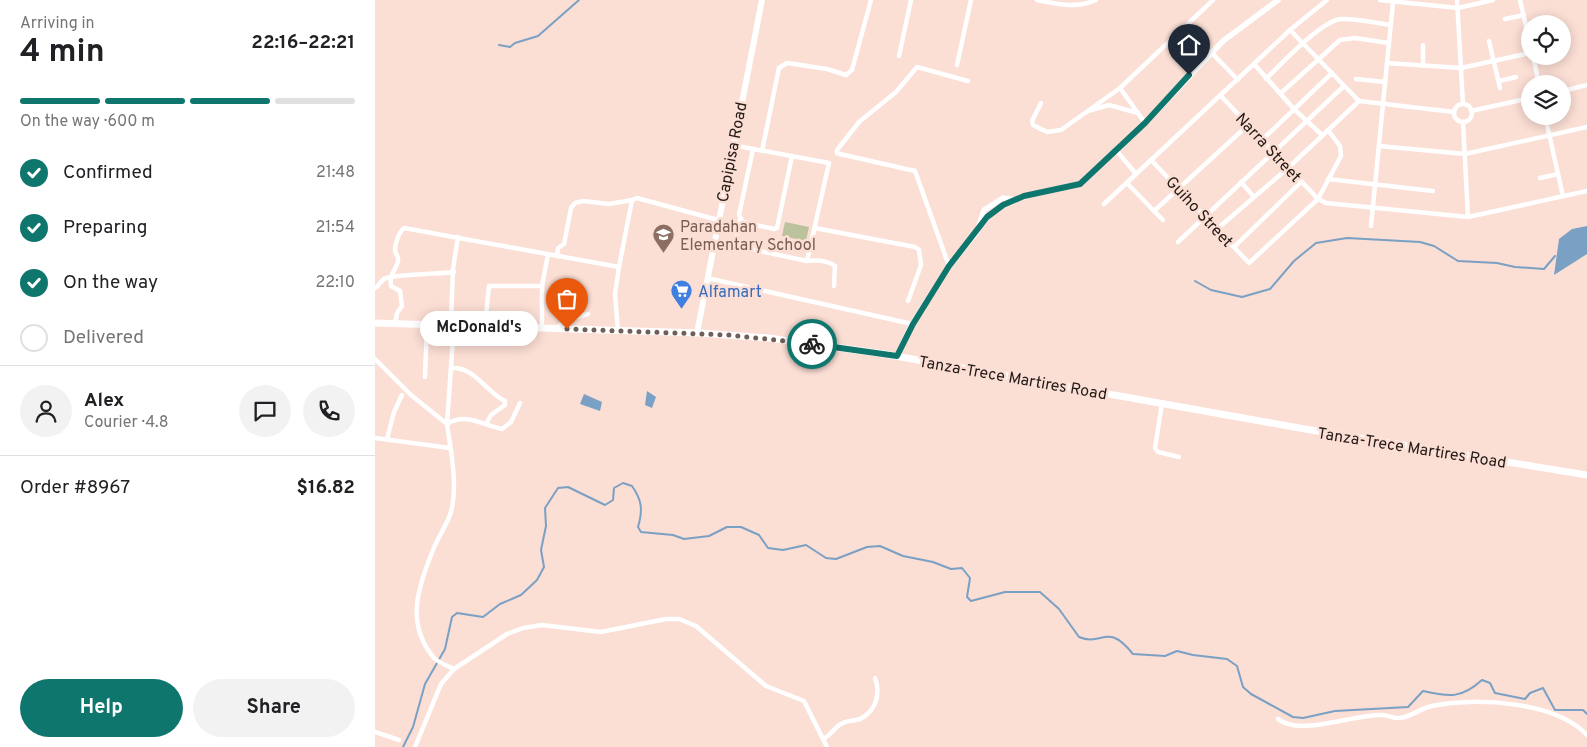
<!DOCTYPE html>
<meta charset="utf-8">
<style>
body{margin:0;font-family:Overpass,sans-serif;background:#f2f2f2;color:#202124;height:100vh;display:flex;flex-direction:column;font-size:19px;white-space:nowrap}
*{box-sizing:border-box;margin:0}
p{font-size:16px;color:#757577}
.icon{flex:none;width:28px;height:28px;fill:none;stroke:currentColor;stroke-width:2;stroke-linecap:round;stroke-linejoin:round}
.map{position:relative;flex:1;overflow:hidden}
.sheet{display:flex;flex-direction:column;background:#fff;width:375px}
.sheet>*{flex:none}
.controls{position:absolute;left:1146px;top:15px;display:grid;gap:10px}
.controls a{display:grid;place-items:center;width:50px;height:50px;border-radius:50%;background:#fff;box-shadow:0 2px 12px #0003;font-size:25px}
.pin{position:absolute;display:grid;place-items:center;width:42px;height:42px;color:#fff;margin:-51px -21px;border-radius:50% 50% 50% 0;rotate:-45deg;box-shadow:0 0 5px #0007}
.pin .icon{rotate:45deg}
.courier{position:absolute;display:grid;place-items:center;width:50px;height:50px;margin:-25px;border:4px solid #0f766e;border-radius:50%;background:#fff;color:#222;box-shadow:0 1px 6px #0007}
.bubble{position:absolute;height:35px;border-radius:18px;background:#fff;box-shadow:0 2px 12px #0003;font-size:16px;font-weight:700;line-height:35px;text-align:center}
.summary em{font-style:normal;font-weight:700}
.summary div{display:flex;flex-direction:column-reverse}
.summary{display:flex;align-items:center;justify-content:space-between;height:85px;padding:0 20px}
h1{font-size:32px;font-weight:700;line-height:38px}
.bar{display:grid;grid-template-columns:repeat(4,1fr);gap:8px 5px;align-content:center;height:60px;padding:0 20px}
.bar i{height:6px;border-radius:4px;background:#e0e0e0}
.bar .active{background:#0f766e}
.bar p{grid-column:span 4}
.line{display:flex;align-items:center;gap:12px;padding:0 20px;border-top:1px solid #e0e0e0}
.line div{flex:1}
.round{display:grid;place-items:center;flex:none;width:52px;height:52px;border-radius:26px;background:#f2f2f2}
ol{padding:0 20px;list-style:none}
li{display:flex;align-items:center;gap:15px;height:55px}
li p{margin-inline-start:auto}
li .icon{padding:5px;border-radius:50%;background:#0f766e;color:#fff;stroke-width:4}
li:last-child{color:#757577}
li i{width:28px;height:28px;border:2px solid #e0e0e0;border-radius:50%}
.cta{display:flex;gap:10px;margin-top:auto;padding:10px 20px}
.cta a{flex:1;height:58px;border-radius:30px;background:#0f766e;color:#fff;font-size:20px;font-weight:700;line-height:58px;text-align:center}
.cta a+a{background:#f2f2f2;color:#202124}
main{display:flex;flex:1;min-height:0}
.map>svg:first-child{display:block}
</style>
<main>
<section class="sheet">
<div class="summary"><div><h1>4 min</h1><p>Arriving in</p></div><em>22:16–22:21</em></div>
<div class="bar"><i class="active"></i><i class="active"></i><i class="active"></i><i></i><p>On the way · 600 m</p></div>
<ol>
<li><svg class="icon" aria-label="check" viewBox="0 0 24 24"><path d="M5 12l5 5 9-10"/></svg>Confirmed<p>21:48</p></li>
<li><svg class="icon" aria-label="check" viewBox="0 0 24 24"><path d="M5 12l5 5 9-10"/></svg>Preparing<p>21:54</p></li>
<li><svg class="icon" aria-label="check" viewBox="0 0 24 24"><path d="M5 12l5 5 9-10"/></svg>On the way<p>22:10</p></li>
<li><i></i>Delivered</li>
</ol>
<div class="line" style="height:90px"><a class="round"><svg class="icon" aria-label="person" viewBox="0 0 24 24"><circle cx="12" cy="8" r="4"/><path d="M4 21q1-7 8-7t8 7"/></svg></a><div><b>Alex</b><p>Courier · 4.8</p></div><a class="round"><svg class="icon" aria-label="chat" viewBox="0 0 24 24"><path d="M4 5h16v11H9l-5 4z"/></svg></a><a class="round"><svg class="icon" aria-label="phone" viewBox="0 0 24 24"><path d="M5 4h4l2 5-3 2q2 4 5 5l2-3 5 2v4C11 20 4 13 5 4z"/></svg></a></div>
<div class="line" style="height:65px"><div>Order #8967</div><b>$16.82</b></div>
<div class="cta"><a>Help</a><a>Share</a></div>
</section>
<div class="map">
<svg width="1212" height="747" viewBox="0 0 1212 747">
<rect width="100%" height="100%" fill="#fbded4"/>
<!-- green -->
<path fill="#bcc29b" d="M410 222 434 227 431 241 407 236Z"/>
<!-- water -->
<g fill="#7aa0c4">
<path d="M1212 226V254L1179 275 1184 239 1197 229Z"/>
<path d="M272 391 281 397 277 408 270 405Z"/>
<path d="M209 394 227 402 225 411 205 404Z"/>
</g>
<g fill="none" stroke-linecap="round" stroke-linejoin="round">
<!-- stream -->
<g stroke="#7aa0c4" stroke-width="2">
<path d="M124 45 135 47 140 43 163 36 204 0"/>
<path d="M820 281 836 290 867 297 895 289 919 261 941 243 972 238 1045 242 1059 246 1083 261 1122 263 1140 267 1169 269 1180 256"/>
<path d="M28 747 38 727 50 684 70 649 77 617 82 613 108 617 125 604 146 595 162 580 169 567 166 550 171 526 170 508 183 488 193 487 230 505 238 500 239 488 248 483 257 486C267 500 268 510 263 527L266 532 298 535 309 539 334 536 352 527H366L384 535 393 548 408 550 431 545 451 558 461 559 492 547 505 546 528 556 558 562 576 569 587 568 595 578 592 597 596 601 630 592H665L684 609 704 637C728 647 731 621 758 654L790 656 802 651 818 655 852 659 862 666 868 687 876 694 918 717 928 718 960 711 1033 707 1048 691C1074 697 1086 699 1107 680L1115 683 1120 693 1150 699 1155 693 1168 688 1180 710H1208L1212 714"/>
</g>
<!-- minor -->
<g stroke="#fff" stroke-width="4.5">
<path d="M662 0C683 4 701 9 721 0"/>
<path d="M1005 0 1083 8 1118 0"/>
<path d="M1082 0 1088 104"/>
<path d="M1145 0 1155 44"/>
<path d="M1130 19 1149 15"/>
<path d="M915 30 984 101 1079 112"/>
<path d="M1114 41 1125 88"/>
<path d="M1048 45V66"/>
<path d="M836 52 863 80"/>
<path d="M524 56 536 0"/>
<path d="M1158 56 1164 84"/>
<path d="M1012 63 1086 68 1155 53"/>
<path d="M879 64 919 109 947 135"/>
<path d="M582 65 596 0"/>
<path d="M891 79C906 64 946 21 966 19 982 18 1000 23 1016 25"/>
<path d="M981 79 1010 82"/>
<path d="M1124 81 1141 77"/>
<path d="M745 88 770 123"/>
<path d="M1188 91 1212 85"/>
<path d="M906 93 965 40 980 38 1014 43"/>
<path d="M846 96 943 199 966 156 965 146 953 130"/>
<path d="M666 103 657 121 658 125 672 132 686 130 745 88 838 0"/>
<circle cx="1088" cy="113" r="9"/>
<path d="M713 111 734 105 763 113"/>
<path d="M1096 111 1155 98"/>
<path d="M1188 113 1190 112"/>
<path d="M1170 116 1188 196"/>
<path d="M1171 118 1178 116"/>
<path d="M1088 122 1093 217"/>
<path d="M887 140 957 73"/>
<path d="M357 145 454 163 432 261"/>
<path d="M1004 146 1090 154 1212 127"/>
<path d="M378 149 364 215 368 222 399 229 402 228 417 156"/>
<path d="M741 150 761 174"/>
<path d="M387 151 404 68 412 63 452 69 471 75 477 70 496 0"/>
<path d="M776 160 874 263 943 199 951 203 1093 217 1212 191"/>
<path d="M1165 178 1183 174"/>
<path d="M953 179 1058 191"/>
<path d="M866 182 879 197"/>
<path d="M752 183 779 211"/>
<path d="M729 204 915 30 952 0"/>
<path d="M788 220 779 211 873 125"/>
<path d="M996 226 1018 2"/>
<path d="M605 227 621 209 640 201"/>
<path d="M440 228 540 247 544 250 546 265 533 301"/>
<path d="M842 229 913 168 984 101"/>
<path d="M803 242 969 86"/>
<path d="M352 244 432 261C442 260 452 260 460 266L459 286"/>
<path d="M360 246 365 219"/>
<path d="M859 247 926 182"/>
<path d="M182 256 183 248 189 244 196 208 200 203 208 201 234 204 257 200"/>
<path d="M574 266 540 171 465 154 462 153V150L484 122 521 92 542 67 593 81"/>
<path d="M332 278 537 324"/>
<path d="M0 288C5 286 6 279 11 278 34 273 56 275 79 272"/>
<path d="M20 323 22 313 27 306 25 291 16 286C14 272 21 272 23 261 24 256 20 254 20 250 20 243 24 232 29 228L244 267 257 200 262 198 343 220"/>
<path d="M110 326 114 286H167"/>
<path d="M167 328V286L173 254"/>
<path d="M181 329 191 320 213 314"/>
<path d="M243 331 240 294 244 267"/>
<path d="M0 359 36 395 72 424"/>
<path d="M76 368C99 366 111 392 130 401V405L116 415 111 424"/>
<path d="M50 377 52 323"/>
<path d="M787 403 780 448 783 452 804 457"/>
<path d="M72 424 79 324 76 321 78 269 83 237"/>
<path d="M0 438 75 448"/>
<path d="M12 439 19 412 27 395"/>
<path d="M79 669C73 666 64 663 59 658 30 624 43 587 58 550 63 537 72 525 76 512 83 484 76 452 72 424 92 412 107 425 127 429L136 422 145 403"/>
<path d="M903 719C925 737 979 714 1007 715 1013 715 1019 719 1025 718 1036 717 1046 708 1057 706 1100 697 1180 701 1212 735"/>
<path d="M0 732 24 740"/>
<path d="M448 739C456 735 459 728 466 724 472 720 479 721 485 719 501 711 506 694 500 678"/>
<path d="M40 747 66 684 79 669 132 634 148 628 167 625 226 632 291 619H304L321 626 391 686 429 701 452 747"/>
</g>
<!-- tertiary -->
<path stroke="#fff" stroke-width="5.5" d="M522 356 537 324 574 266 602 232 609 210 628 198 641 200 654 195 705 184 770 123 848 41 903 0"/>
<!-- secondary -->
<path stroke="#fff" stroke-width="6" d="M322 333 387 0"/>
<!-- primary -->
<path stroke="#fff" stroke-width="7" d="M0 323 325 333 394 338 509 354 930 429 1212 475"/>
</g>
<g fill="none" stroke-linecap="round" stroke-linejoin="round">
<!-- done -->
<path stroke="#6f5f58" stroke-width="5" stroke-dasharray="0 9" d="M192 329 354 335 437 344"/>
<!-- route -->
<path stroke="#0f766e" stroke-width="6" d="M437 344 522 356 538 324 574 266 612 217 628 205 649 196 705 184 770 123 814 75"/>
</g>
<!-- icons -->
<defs>
<symbol id="school-pin" viewBox="-11 -11 22 30"><path d="M0 17L-7.5 6A9.5 9.5 0 1 1 7.5 6Z" fill="#8d6e63" stroke="#fbded4"/><path d="M0-5L7-2L0 1L-7-2ZM-4 1L0 2.5L4 1V4Q0 6-4 4Z" fill="#fff"/></symbol>
<symbol id="supermarket-pin" viewBox="-11 -11 22 30"><path d="M0 17L-7.5 6A9.5 9.5 0 1 1 7.5 6Z" fill="#3f7fe0" stroke="#fbded4"/><path d="M-6-5.5h2.5l.6 2H6L4.5 2H-2.5L-4.4-4H-6ZM-1.5 3.2a1.3 1.3 0 1 0 .1 0ZM3 3.2a1.3 1.3 0 1 0 .1 0Z" fill="#fff"/></symbol>
</defs>
<g fill-rule="evenodd">
<use href="#school-pin" x="276" y="222" width="25" height="34"/>
<use href="#supermarket-pin" x="294" y="278" width="25" height="34"/>
</g>
<g text-anchor="middle" stroke-width="5" stroke-linejoin="round" paint-order="stroke">
<!-- street labels -->
<g font-size="16" fill="#241a16" stroke="#fbded4">
<text transform="translate(894 147) rotate(47)" y="6">Narra Street</text>
<text transform="translate(356 152) rotate(-79)" y="6">Capipisa Road</text>
<text transform="translate(825 211) rotate(47)" y="6">Guiho Street</text>
<text transform="translate(638 377) rotate(10)" y="6">Tanza-Trece Martires Road</text>
<text transform="translate(1037 447) rotate(9)" y="6">Tanza-Trece Martires Road</text>
</g>
<!-- education labels -->
<g font-size="16" fill="#785e54" stroke="#fbded4" text-anchor="start">
<text x="305" y="232">Paradahan<tspan x="305" dy="18">Elementary School</tspan></text>
</g>
<!-- shop labels -->
<g font-size="16" fill="#366cbe" stroke="#fbded4" text-anchor="start">
<text x="323" y="297">Alfamart</text>
</g>
</g>
</svg>
<div class="controls">
<a><svg class="icon" aria-label="locate" viewBox="0 0 24 24"><circle cx="12" cy="12" r="6"/><path d="M12 2v4M12 18v4M2 12h4M18 12h4"/></svg></a>
<a><svg class="icon" aria-label="layers" viewBox="0 0 24 24"><path d="M12 4l9 5-9 5-9-5zM3 14l9 5 9-5"/></svg></a>
</div>
<div class="pin" style="left:192px;top:329px;background:#ea580c"><svg class="icon" aria-label="bag" viewBox="0 0 24 24"><path d="M5 8h14l-1 12H6zM9 8a3 3 0 0 1 6 0"/></svg></div>
<div class="pin" style="left:814px;top:75px;background:#1f2937"><svg class="icon" aria-label="home" viewBox="0 0 24 24"><path d="M3 11l9-7 9 7M6 9v11h12V9"/></svg></div>
<div class="courier" style="left:437px;top:344px"><svg class="icon" aria-label="bike" viewBox="0 0 24 24"><circle cx="6" cy="16" r="4"/><circle cx="18" cy="16" r="4"/><path d="M6 16l4-8h5l3 8M10 8l3 8H6M13 5h3"/></svg></div>
<div class="bubble" style="left:45px;top:311px;width:118px">McDonald's</div>
</div>
</main>
